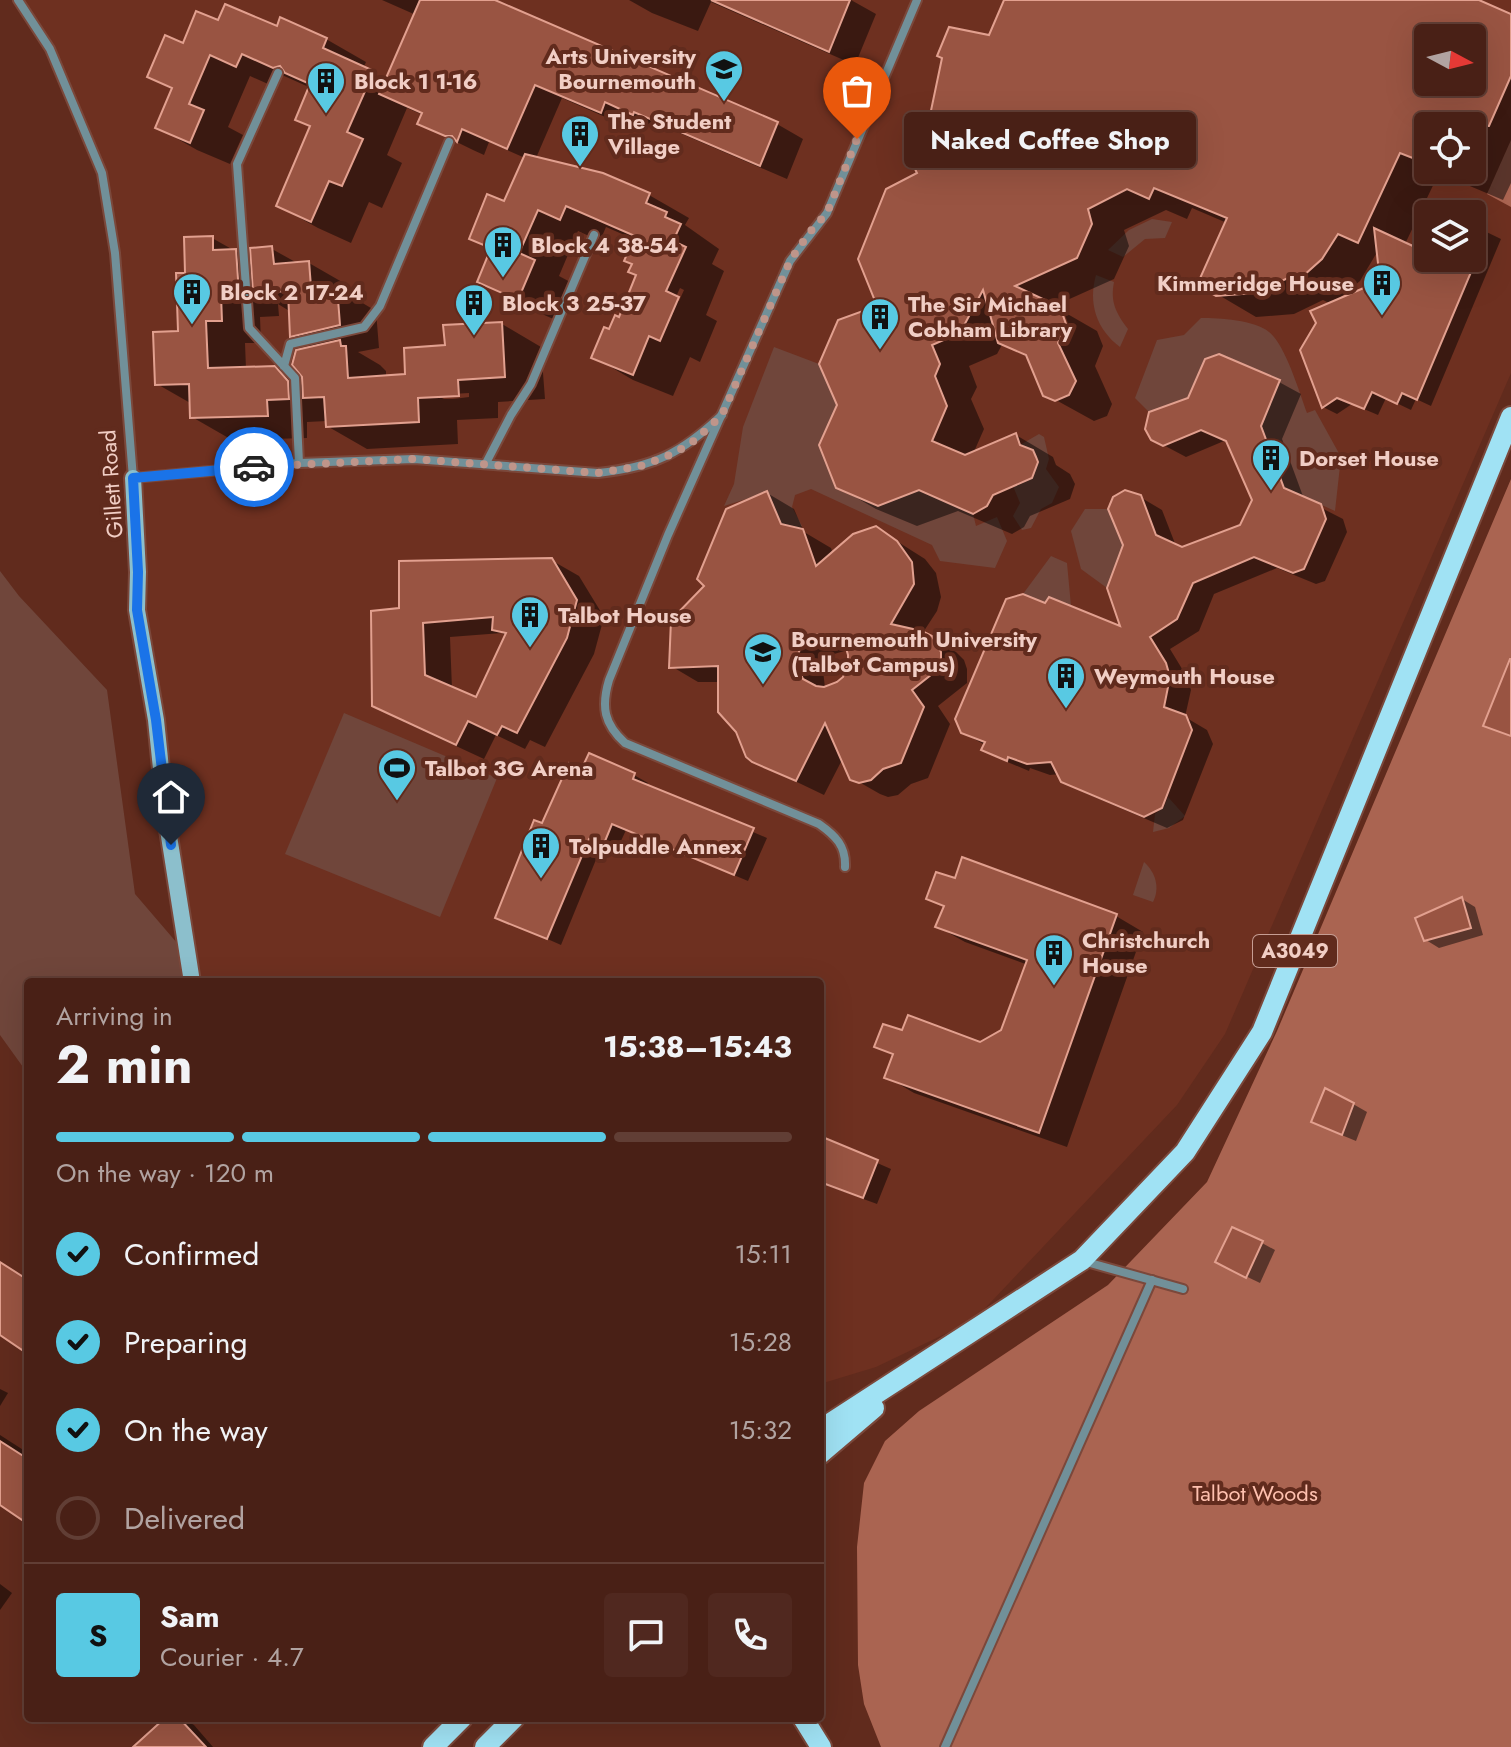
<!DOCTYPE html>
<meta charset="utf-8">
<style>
body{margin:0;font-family:Jost,sans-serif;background:#50281f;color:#f1f3f6;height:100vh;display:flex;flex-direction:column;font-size:30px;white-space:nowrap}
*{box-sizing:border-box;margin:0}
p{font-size:26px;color:#b1a3a1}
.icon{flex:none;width:44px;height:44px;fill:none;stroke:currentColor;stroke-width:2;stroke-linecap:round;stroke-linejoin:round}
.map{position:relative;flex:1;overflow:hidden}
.side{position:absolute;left:24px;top:978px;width:800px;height:744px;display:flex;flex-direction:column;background:#492016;border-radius:8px;box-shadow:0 8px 32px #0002,0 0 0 2px #613e35}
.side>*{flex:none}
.needle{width:52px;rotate:97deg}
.fabs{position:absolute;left:1414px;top:24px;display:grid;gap:16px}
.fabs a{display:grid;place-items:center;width:72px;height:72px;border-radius:8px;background:#492016;box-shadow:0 8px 32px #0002,0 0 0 2px #613e35;font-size:40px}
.pin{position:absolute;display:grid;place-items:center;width:68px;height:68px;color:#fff;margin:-82px -34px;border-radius:50% 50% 50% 0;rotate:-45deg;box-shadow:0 0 8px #0007}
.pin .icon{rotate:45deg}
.courier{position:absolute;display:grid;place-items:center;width:80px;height:80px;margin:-40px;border:6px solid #1a73e8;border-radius:50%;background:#fff;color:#222;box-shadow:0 2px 10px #0007}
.bubble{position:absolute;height:56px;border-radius:8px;background:#492016;box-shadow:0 8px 32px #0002,0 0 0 2px #613e35;font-size:26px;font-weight:700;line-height:56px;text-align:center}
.head em{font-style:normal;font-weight:700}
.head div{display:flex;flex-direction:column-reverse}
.head{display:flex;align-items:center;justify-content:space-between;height:136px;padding:0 32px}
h1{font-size:52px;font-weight:700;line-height:60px}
.bar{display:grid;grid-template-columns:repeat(4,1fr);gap:12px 8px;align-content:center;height:96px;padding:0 32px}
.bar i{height:10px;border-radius:6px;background:#613e35}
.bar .current{background:#58c9e3}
.bar p{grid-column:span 4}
.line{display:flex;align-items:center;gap:20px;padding:0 32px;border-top:2px solid #613e35}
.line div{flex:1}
.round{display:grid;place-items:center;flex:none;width:84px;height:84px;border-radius:8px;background:#50281f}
ol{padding:0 32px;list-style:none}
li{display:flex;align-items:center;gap:24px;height:88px}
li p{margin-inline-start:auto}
li .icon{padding:8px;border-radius:50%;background:#58c9e3;color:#111;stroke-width:4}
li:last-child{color:#b1a3a1}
li i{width:44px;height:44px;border:4px solid #613e35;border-radius:50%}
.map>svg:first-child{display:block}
</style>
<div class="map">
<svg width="1511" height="1747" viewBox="0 0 1511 1747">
<rect width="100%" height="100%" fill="#612b1d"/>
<!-- built -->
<path fill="#6e3020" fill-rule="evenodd" d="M18 0H1511V373L1225 1034 1177 1105 974 1320 876 1367 820 1384V982H192L144 653 123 349 102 173 50 49ZM1428 38H1472V82H1428ZM1428 126H1472V170H1428ZM1428 214H1472V258H1428Z"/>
<!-- green -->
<g fill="#70463b">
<path d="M1152 219 1172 222 1165 238 1145 239 1123 257 1108 250 1129 230Z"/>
<path d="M1096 275 1114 282C1110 302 1116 313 1128 329L1120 347C1096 329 1088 303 1096 275Z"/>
<path d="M1201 318C1219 318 1255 320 1269 332 1285 344 1300 394 1307 413L1315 410 1341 457 1335 511 1284 488 1261 426 1275 392 1270 376 1219 354 1205 360 1188 398 1149 412 1135 398 1157 340 1184 335Z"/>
<path d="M774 347 819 364 837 405 819 445 836 489 878 506 919 490 973 514 976 526 997 517 1007 541 995 568 940 561 932 545 811 489 795 495 792 507 802 526 784 532 766 493 724 506 734 484 743 427Z"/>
<path d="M1039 434 1044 437 1049 459 1046 469 1059 487 1052 503 1041 509 1031 528 1022 530 1013 516 1020 503 1013 486 1032 478 1038 462 1033 450 1020 445Z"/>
<path d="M1085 509H1108L1123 545 1107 588 1081 569 1071 531Z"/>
<path d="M1051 556 1067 563 1071 606 1049 597 1045 603 1023 594Z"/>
<path d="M0 571 19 596 107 690 135 894 189 957 192 982H28V1074L0 1035Z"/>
<path d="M344 713 497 778 440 917 285 854Z"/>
<path d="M1168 797 1185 816 1169 828 1153 832 1155 814 1164 807Z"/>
<path d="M1144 862C1156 873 1160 888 1153 902L1133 895Z"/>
</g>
<!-- forest -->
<g fill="#aa6451">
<path d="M1511 140V207L1487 194Z"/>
<path d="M1511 479V1747H881L864 1704 858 1665 857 1547 864 1483 885 1441 919 1411 1108 1285 1207 1182 1277 1031Z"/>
</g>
<!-- shadow -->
<g fill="#0007" fill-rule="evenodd">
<path d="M382 0H491L777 124 803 139 787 179 661 125 659 129 631 116 628 127 562 98 536 158 649 195 689 218 685 225 719 249 712 264 724 271 706 315 717 321 700 362 690 357 673 396 633 380 594 357 620 319 639 276 634 264 636 240 606 227 600 241 578 231 559 276 574 284 558 321 519 304 479 281 493 250 471 238 505 204 525 158 489 142 484 155 473 150 420 124 423 115 407 108 387 155 402 163 382 208 369 202 351 243 318 228 278 206 312 127 297 119 311 88 282 75 277 88 250 76 228 127 243 135 230 164 197 150 157 127 173 90 150 77 184 45 219 23 278 29 326 39 366 62 363 69 387 81 416 15ZM680 288 684 290 679 301H674Z"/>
<path d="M629 0H851L876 14 855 65 711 2 698 31 652 13Z"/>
<path d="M1007 0H1474L1511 16V183L1503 200 1439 173 1405 244 1419 251 1428 230V258H1472V225L1501 239 1431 406 1416 399 1411 410 1386 398 1378 415 1352 404 1337 414 1323 407 1331 304 1323 300 1294 314 1256 317 1200 284 1227 223 1192 208 1187 219 1166 210 1124 230 1129 246 1114 279 1054 306 1062 311H1059L1068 334 1071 332 1064 312 1097 331 1103 346 1095 366 1112 404 1107 416 1094 421 1045 394 1029 358 1003 343 997 354 969 366 977 387 971 399 984 429 973 454 1016 435 1053 457 1056 465 1070 474 1075 484 1070 499 1030 516 1024 527 1012 534 958 511 917 526 876 509 838 487 880 307 920 174ZM1428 38H1472V82H1428ZM1428 126H1472V170H1428ZM1376 254 1379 255 1382 283 1336 301 1360 281Z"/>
<path d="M212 238 253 261 272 249 299 264 309 263 349 286V295L376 311 379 348 358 352 380 365 386 371V377L407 376 447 347 502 324 541 347 545 399 498 402V418L457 420 458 444 367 449 327 426V421L307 422V438L232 440 192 417V404L157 384 180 333 187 275ZM278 304 291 312 292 336 314 348 304 376V386L274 368 246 369 245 343H261L260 317 279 316ZM469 393V397L453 399H444L436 395Z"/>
<path d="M1219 356 1279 382 1301 394 1282 439 1304 499 1343 519 1347 532 1325 581 1316 584 1277 568 1214 594 1199 631 1170 649 1187 677 1191 690 1185 717 1207 730 1213 744 1183 820 1167 828 1085 793 1063 780 1060 774 1050 775 1030 768 1029 771 1005 761 984 749 985 745 962 732 1124 629 1140 497 1162 510 1176 546 1182 549 1242 526 1254 500 1229 443 1224 441 1186 457 1152 439 1189 400Z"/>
<path d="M767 493 794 509 804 532 831 548 833 554 876 528 925 559 936 573 941 597 937 611 922 634 956 652 964 660 967 669V683L938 706 950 724 928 778 911 784 898 795 888 797 880 794 852 778 843 758 824 795 776 772 720 682H698L671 666 707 586ZM848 650 850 663 845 678 838 683 825 688 823 670 834 654Z"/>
<path d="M551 560 579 576 604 617 594 654 545 747 530 740 525 749 496 735 484 759 402 721 374 705 401 610ZM502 633 507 636 477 700 452 689 450 637Z"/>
<path d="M590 755 634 775 648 783 646 786 767 838 748 881 626 830 616 852 602 845 561 945 498 917 543 826 583 771Z"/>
<path d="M928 898 1116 916 1143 932 1067 1147 914 1093 887 1077 894 1056 876 1046 903 1032 980 1044 1003 1032 1028 965 965 942 938 927 946 908Z"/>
<path d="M1462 899 1475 907 1483 935 1439 948 1426 940Z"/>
<path d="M1353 1104 1367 1112 1356 1141 1327 1129Z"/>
<path d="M820 1138 891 1169 877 1204 820 1183Z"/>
<path d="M1262 1243 1275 1250 1260 1283 1231 1269Z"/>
<path d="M0 1389 8 1393 0 1406Z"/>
<path d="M0 1435 28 1453V1520L0 1501Z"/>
<path d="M0 1584 12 1593 0 1610Z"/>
<path d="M168 1718H181L194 1725 213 1747H136Z"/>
</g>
<!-- building -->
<g fill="#995442" stroke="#e2a08f" stroke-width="2" fill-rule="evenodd">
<path d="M420 0H495L778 122 760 166 634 112 633 115 605 102 601 113 535 85 507 149 462 129 457 142 452 136H445L417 124 422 113 379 94Z"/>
<path d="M711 0H850L829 52Z"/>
<path d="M1004 0H1479L1511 14V76L1489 126H1428V164L1400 153 1358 243 1338 234 1322 259 1293 285 1288 278 1255 293 1216 296 1197 285 1227 218 1154 188 1149 199 1127 189 1088 209 1092 224 1077 258 1015 286 1060 307 1066 324 1058 343 1076 381 1069 395 1055 401 1043 396 1026 355 998 343 983 290 960 333 932 345 940 364 935 376 947 406 932 441 965 455 1016 433 1020 445 1033 450 1036 457 1038 462 1032 478 993 495 987 506 973 514 919 490 878 506 836 488 819 445 837 405 819 364 838 320 877 306 858 259 886 189 917 173 911 161 928 125 942 58 937 56 949 27 989 35ZM1428 38H1472V82H1428Z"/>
<path d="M225 4 277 26 280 17 327 38 323 48 374 71 347 132 363 139 342 186 329 181 311 222 276 206 310 126 295 120 310 84 285 73 280 66 273 68 242 54 236 67 210 55 189 104 204 110 190 143 155 128 172 88 147 77 165 35 183 43 196 11 218 20Z"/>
<path d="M525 154 603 173 650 193 646 203 667 212 665 217 681 224 673 241 686 247 666 291 679 297 660 341 649 336 633 375 591 358 604 327 609 329 615 315 619 317 636 275 628 272 632 264 624 261 635 236 566 206 560 220 538 210 519 253 535 260 518 300 477 282 491 248 469 239 487 194 504 201Z"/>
<path d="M1374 228 1428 253V258H1477L1417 400 1402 393 1397 404 1372 392 1364 409 1337 398 1322 408 1300 350 1316 323 1310 311 1380 281Z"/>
<path d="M213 236V250L236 249 239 294 221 295 222 321H206L208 368 275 366 288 381 289 399 267 400 268 416 190 418 189 384 155 385 153 332 178 331 176 273H185L184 237Z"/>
<path d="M272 246 274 264 309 261 311 287 337 286 340 325 290 337 288 291 253 293 250 248Z"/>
<path d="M502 322 505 377 458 380 459 396 418 398 419 422 326 427 324 397 303 398 302 377 292 365 296 350 340 340 341 346H346L348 378 405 374 404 348 445 345 443 325Z"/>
<path d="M1219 354 1280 380 1261 426 1284 488 1321 504 1326 519 1304 569 1293 573 1254 557 1193 583 1177 619 1150 637 1166 663 1170 677 1164 707 1186 715 1192 730 1162 808 1144 817 1061 782 1051 762 1027 764 1008 757 1007 761 981 750 985 742 961 733 955 719 1006 599 1023 594 1045 603 1049 597 1120 626 1107 588 1123 545 1108 509 1113 497 1125 490 1141 495 1156 535 1182 547 1240 525 1252 500 1226 441 1201 430 1163 446 1151 440 1145 429 1149 412 1188 398 1205 359Z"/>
<path d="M767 491 781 524 803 529 816 566 853 534 876 526 897 541 912 562 914 584 891 624 922 631 932 636 941 652V667L912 690 924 707 901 763 883 769 871 780 859 783 850 780 825 723 796 781 752 762 746 757 736 732 718 712V666L669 668 671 620 704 586 697 579 726 509ZM818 634 837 638 846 648 848 655V663L843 677 837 682 824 687 816 686 803 679 796 661 802 643Z"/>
<path d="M552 558 577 600 567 638 517 733 502 726 497 735 468 721 456 745 372 706 371 611 399 608V561ZM493 617 492 630 506 633 476 697 425 675 423 623Z"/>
<path d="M1510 659H1511V736L1483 726Z"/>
<path d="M589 753 635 773 633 779 754 828 734 875 612 824 603 846 589 839 547 939 495 918 534 820 542 823 569 763 582 768Z"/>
<path d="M962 857 1117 914 1039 1133 884 1078 893 1054 874 1047 883 1024 902 1030 908 1015 980 1042 1001 1030 1027 960 935 927 944 906 926 899 936 872 955 878Z"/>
<path d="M1462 897 1471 928 1424 941 1415 918Z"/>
<path d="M1325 1088 1354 1103 1342 1135 1311 1122Z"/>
<path d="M820 1136 878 1160 863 1198 820 1182Z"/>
<path d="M1232 1227 1263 1241 1246 1278 1215 1262Z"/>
<path d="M0 1262 28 1280V1354L0 1335Z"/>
<path d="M0 1441 28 1459V1524L0 1505Z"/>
<path d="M165 1718H179L206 1747H133Z"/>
</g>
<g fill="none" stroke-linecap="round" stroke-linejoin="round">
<defs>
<g id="street">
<path d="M18 0 50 49 102 173 115 253 133 478 299 463 414 459 598 473C654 467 682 453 722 415"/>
<path d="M278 73 237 164 249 328 295 378 299 463"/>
<path d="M284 366 290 344 364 327 380 306 449 142"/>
<path d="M486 463 511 415 531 384 594 235"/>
<path d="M845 867C846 846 836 836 819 824L625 743C604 724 601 707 609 680L668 535 790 261 827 213 917 0"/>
<path d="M1083 1261 1183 1289"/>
<path d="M945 1747 1152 1280"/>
</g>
<path id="secondary" d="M133 478 138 572 137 610 156 720 166 817 192 982"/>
<g id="primary">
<path d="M820 1430 1082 1260 1185 1152 1262 1032 1511 417"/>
<path d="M820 1454 874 1408"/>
<path d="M803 1718 821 1747"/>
<path d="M433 1747 462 1718"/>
<path d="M485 1747 514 1718"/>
</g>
</defs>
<!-- street casing -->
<use href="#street" stroke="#7b483b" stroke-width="12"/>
<!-- secondary casing -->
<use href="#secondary" stroke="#7b483b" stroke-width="20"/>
<!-- primary casing -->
<use href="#primary" stroke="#7b483b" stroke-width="24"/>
<!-- street -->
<use href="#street" stroke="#719099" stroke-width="8"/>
<!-- secondary -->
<use href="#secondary" stroke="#8cbfcc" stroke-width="16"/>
<!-- primary -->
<use href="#primary" stroke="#a0e2f4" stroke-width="20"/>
</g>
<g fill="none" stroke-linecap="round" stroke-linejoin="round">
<!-- done -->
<path stroke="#bf958a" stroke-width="8" stroke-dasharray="0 14.4" d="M254 467 414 459 598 473 641 466 675 453 695 440 722 415 790 261 809 233 827 213 857 139"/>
<!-- route -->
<path stroke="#1a73e8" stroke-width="10" d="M171 845 156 720 137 610 138 572 133 478 254 467"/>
</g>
<!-- icons -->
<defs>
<symbol id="university-pin" viewBox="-11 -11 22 30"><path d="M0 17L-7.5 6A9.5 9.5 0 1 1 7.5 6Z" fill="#58c9e3" stroke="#612b1d"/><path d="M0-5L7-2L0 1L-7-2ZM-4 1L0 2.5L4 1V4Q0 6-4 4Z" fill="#111"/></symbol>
<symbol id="building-pin" viewBox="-11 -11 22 30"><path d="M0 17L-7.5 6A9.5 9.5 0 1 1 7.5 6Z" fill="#58c9e3" stroke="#612b1d"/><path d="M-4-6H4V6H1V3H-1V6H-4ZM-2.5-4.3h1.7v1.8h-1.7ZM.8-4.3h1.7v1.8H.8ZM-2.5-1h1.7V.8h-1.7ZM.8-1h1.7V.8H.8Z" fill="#111"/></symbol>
<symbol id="stadium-pin" viewBox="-11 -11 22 30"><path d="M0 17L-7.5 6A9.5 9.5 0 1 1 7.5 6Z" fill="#58c9e3" stroke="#612b1d"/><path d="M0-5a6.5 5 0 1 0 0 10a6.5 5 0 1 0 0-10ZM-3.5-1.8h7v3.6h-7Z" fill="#111"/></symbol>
</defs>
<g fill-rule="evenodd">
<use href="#university-pin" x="702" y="47" width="44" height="60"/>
<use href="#building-pin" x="304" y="59" width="44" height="60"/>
<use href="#building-pin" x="558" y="112" width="44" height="60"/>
<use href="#building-pin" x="481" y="223" width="44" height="60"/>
<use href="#building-pin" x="1360" y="261" width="44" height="60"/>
<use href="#building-pin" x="170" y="270" width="44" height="60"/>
<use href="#building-pin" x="452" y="281" width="44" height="60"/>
<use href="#building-pin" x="858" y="295" width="44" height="60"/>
<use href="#building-pin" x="1249" y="436" width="44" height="60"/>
<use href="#building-pin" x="508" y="593" width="44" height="60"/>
<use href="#university-pin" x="741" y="630" width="44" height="60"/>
<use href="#building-pin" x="1044" y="654" width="44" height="60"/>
<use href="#stadium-pin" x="375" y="746" width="44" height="60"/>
<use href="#building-pin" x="519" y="824" width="44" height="60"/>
<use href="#building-pin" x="1032" y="931" width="44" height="60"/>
</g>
<g text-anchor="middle" stroke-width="8" stroke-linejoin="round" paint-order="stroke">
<!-- shield labels -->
<rect fill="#612b1d" stroke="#c69d93" stroke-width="2" x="1253" y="935" width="84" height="32" rx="6"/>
<g font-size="20" font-weight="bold" fill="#f1cec5">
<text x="1295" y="958">A3049</text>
</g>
<!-- poi labels -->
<g font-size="22" font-weight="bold" fill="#f1cec5" stroke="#612b1d" text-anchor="start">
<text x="696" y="64" text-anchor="end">Arts University<tspan x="696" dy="25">Bournemouth</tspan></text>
<text x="354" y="89">Block 1 1-16</text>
<text x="608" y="129">The Student<tspan x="608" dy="25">Village</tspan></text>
<text x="531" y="253">Block 4 38-54</text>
<text x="1354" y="291" text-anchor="end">Kimmeridge House</text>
<text x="220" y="300">Block 2 17-24</text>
<text x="502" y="311">Block 3 25-37</text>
<text x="908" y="312">The Sir Michael<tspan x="908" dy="25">Cobham Library</tspan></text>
<text x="1299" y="466">Dorset House</text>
<text x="558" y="623">Talbot House</text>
<text x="791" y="647">Bournemouth University<tspan x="791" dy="25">(Talbot Campus)</tspan></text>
<text x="1094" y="684">Weymouth House</text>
<text x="425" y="776">Talbot 3G Arena</text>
<text x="569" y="854">Tolpuddle Annex</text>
<text x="1082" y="948">Christchurch<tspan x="1082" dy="25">House</tspan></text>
</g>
<!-- street labels -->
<g font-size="22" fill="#f1cec5" stroke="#612b1d">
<text transform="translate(111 484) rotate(-94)" y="8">Gillett Road</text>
</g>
<!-- park labels -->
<g font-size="22" fill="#fec0af" stroke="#612b1d">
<text x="1255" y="1501">Talbot Woods</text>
</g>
</g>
</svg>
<div class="fabs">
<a><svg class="needle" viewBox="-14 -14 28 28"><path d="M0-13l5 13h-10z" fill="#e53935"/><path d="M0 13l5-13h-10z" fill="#b1a3a1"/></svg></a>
<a><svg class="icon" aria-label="locate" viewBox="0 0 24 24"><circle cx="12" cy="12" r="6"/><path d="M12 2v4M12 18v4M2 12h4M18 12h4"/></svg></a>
<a><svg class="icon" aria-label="layers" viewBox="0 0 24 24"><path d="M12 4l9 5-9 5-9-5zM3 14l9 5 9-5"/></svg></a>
</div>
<div class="pin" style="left:857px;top:139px;background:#ea580c"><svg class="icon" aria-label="bag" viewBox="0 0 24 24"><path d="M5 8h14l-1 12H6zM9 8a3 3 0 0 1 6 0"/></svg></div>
<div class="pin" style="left:171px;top:845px;background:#1f2937"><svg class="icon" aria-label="home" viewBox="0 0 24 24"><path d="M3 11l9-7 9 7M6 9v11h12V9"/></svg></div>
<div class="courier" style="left:254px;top:467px"><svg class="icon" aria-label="car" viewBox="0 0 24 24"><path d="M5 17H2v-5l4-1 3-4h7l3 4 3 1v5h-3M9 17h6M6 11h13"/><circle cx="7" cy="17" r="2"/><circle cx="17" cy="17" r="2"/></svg></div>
<div class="bubble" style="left:904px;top:112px;width:292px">Naked Coffee Shop</div>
<section class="side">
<div class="head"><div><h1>2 min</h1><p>Arriving in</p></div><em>15:38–15:43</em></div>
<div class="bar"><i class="current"></i><i class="current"></i><i class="current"></i><i></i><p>On the way · 120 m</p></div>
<ol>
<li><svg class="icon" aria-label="check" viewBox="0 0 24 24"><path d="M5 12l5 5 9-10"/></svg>Confirmed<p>15:11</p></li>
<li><svg class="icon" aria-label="check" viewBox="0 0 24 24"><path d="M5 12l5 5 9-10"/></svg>Preparing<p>15:28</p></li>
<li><svg class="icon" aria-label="check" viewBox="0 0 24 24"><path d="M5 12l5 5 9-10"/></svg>On the way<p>15:32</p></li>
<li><i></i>Delivered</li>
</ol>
<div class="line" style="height:144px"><b class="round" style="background:#58c9e3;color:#111">S</b><div><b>Sam</b><p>Courier · 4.7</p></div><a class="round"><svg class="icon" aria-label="chat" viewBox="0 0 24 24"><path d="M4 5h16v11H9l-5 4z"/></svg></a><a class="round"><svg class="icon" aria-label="phone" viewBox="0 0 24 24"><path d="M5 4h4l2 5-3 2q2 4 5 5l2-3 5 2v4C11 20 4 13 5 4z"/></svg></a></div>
</section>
</div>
